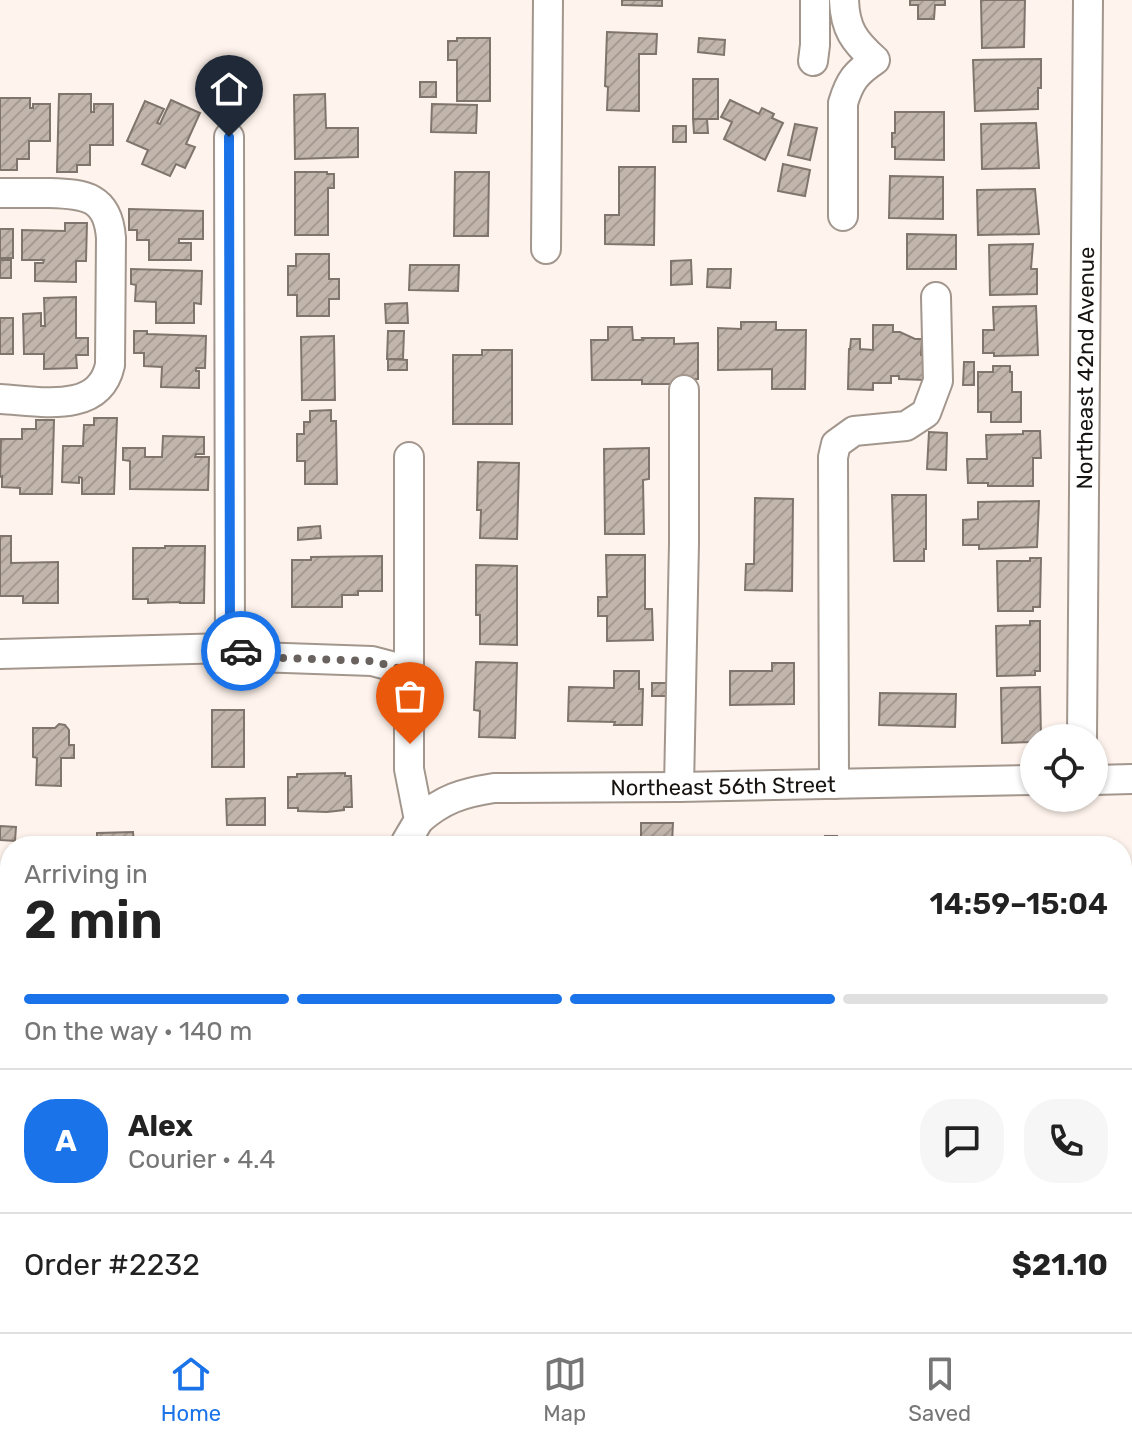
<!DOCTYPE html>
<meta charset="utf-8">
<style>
body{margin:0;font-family:Rubik,sans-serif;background:#f6f6f6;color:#222;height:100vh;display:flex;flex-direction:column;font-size:30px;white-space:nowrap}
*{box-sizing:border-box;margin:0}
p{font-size:26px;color:#767676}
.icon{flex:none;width:44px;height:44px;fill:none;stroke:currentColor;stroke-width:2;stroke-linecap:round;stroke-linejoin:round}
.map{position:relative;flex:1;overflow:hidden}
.drawer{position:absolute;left:0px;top:836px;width:1132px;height:496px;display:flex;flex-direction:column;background:#fff;border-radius:32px 32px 0 0;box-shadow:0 2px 6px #0004}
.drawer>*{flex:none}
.fabs{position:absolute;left:1020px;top:724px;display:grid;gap:16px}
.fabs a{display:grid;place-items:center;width:88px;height:88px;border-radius:50%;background:#fff;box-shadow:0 2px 6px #0004;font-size:40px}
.pin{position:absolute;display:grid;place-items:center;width:68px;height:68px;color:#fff;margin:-82px -34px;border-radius:50% 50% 50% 0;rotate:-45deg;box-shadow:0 0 8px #0007}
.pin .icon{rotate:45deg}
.courier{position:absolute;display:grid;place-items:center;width:80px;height:80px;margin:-40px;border:6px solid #1a73e8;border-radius:50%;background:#fff;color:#222;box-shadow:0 2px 10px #0007}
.overview em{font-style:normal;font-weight:600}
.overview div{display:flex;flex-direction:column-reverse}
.overview{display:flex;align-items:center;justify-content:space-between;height:136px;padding:0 24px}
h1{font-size:52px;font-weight:600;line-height:60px}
.bar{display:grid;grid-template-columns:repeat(4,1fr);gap:12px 8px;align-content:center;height:96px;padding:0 24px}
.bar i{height:10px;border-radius:6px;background:#e0e0e0}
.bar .current{background:#1a73e8}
.bar p{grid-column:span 4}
.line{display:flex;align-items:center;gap:20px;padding:0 24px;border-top:2px solid #e0e0e0}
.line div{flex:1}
.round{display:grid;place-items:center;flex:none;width:84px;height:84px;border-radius:32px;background:#f6f6f6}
.tab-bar{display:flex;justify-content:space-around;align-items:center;height:112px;border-top:2px solid #e0e0e0;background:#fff;font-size:22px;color:#767676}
.tab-bar a{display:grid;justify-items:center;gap:4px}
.tab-bar .current{color:#1a73e8}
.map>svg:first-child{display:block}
</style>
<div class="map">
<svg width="1132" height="1332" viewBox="0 0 1132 1332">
<defs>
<pattern id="park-crowns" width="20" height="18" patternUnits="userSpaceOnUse" patternTransform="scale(2)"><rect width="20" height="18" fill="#d7e7bf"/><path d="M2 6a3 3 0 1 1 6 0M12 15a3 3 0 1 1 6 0" fill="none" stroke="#b8c5a3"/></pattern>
<pattern id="building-hatch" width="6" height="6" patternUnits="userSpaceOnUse" patternTransform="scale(2)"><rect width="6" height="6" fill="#c1b5ac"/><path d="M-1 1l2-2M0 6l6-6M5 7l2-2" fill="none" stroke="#a59b93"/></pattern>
</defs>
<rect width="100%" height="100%" fill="#fff4ed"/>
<!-- park -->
<rect fill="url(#park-crowns)" x="0" y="911" width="10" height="156"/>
<!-- building -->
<g fill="url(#building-hatch)" stroke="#80756c" stroke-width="2">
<path d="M622 0H662V6L622 5Z"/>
<path d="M910 0H945V5H935L934 19H918V5H910Z"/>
<path d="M981 0H1025L1024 47 982 48Z"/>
<path d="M607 32 657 34 656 54H639V111L607 110 608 87 605 86Z"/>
<path d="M457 38H490V101H457V60H448V41H457Z"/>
<path d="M699 38 725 40 724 55 698 52Z"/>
<path d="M1041 59V88H1038V109L975 111 973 60Z"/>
<rect x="693" y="79" width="25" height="40"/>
<rect x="420" y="82" width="16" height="15"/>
<path d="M59 94H91V112H94V104H113V145H90V165H77V172H57Z"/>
<path d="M325 94 326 128H358V157L295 159 294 95Z"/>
<path d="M0 98H30V108H33V104H50V141H29V159H17V170H0Z"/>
<path d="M171 100 200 113 186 144 195 147 185 168 176 164 170 176 142 164 148 150 127 141 145 101 164 109 157 123 160 124Z"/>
<path d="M730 100 759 114 762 108 774 114 772 118 783 123 765 160 724 139 732 122 721 117Z"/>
<path d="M432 104 477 105 476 133 431 132Z"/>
<path d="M895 112H944V160L895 159V147H892V133H895Z"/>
<path d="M693 119H707L708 133H694Z"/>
<path d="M1036 123 1039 168 982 169 981 124Z"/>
<path d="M795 124 817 128 810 160 788 155Z"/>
<rect x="673" y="126" width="13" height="16"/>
<path d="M783 164 810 170 805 196 778 191Z"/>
<path d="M619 167H655L654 245 605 244V215H619Z"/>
<path d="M295 172H327V174H334V188H328V235H295Z"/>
<path d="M455 172H489L488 236H454Z"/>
<path d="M890 176 943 177V219L889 218Z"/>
<path d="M1035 189 1039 234 978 235 977 190Z"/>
<path d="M129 209 203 211V239H179V243H191V260H149V240H137V230H129Z"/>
<path d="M65 223H87L86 261H76V282L35 281V263H43L44 260H22V230L65 231Z"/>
<path d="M0 229H13V258H1V260H11V278H0Z"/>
<path d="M907 234 956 235V269H907Z"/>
<path d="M1033 244 1031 269H1037V294L990 295 989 245Z"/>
<path d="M296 254H329V279H339V299H329V316H297V295H288V266H296Z"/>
<path d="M691 260 692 284 671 285V261Z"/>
<path d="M410 265H459L458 291 409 290Z"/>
<path d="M131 269 202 271 201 304 194 303V323H156V302L135 301 136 285 131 284Z"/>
<path d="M708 269H731L730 288 707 287Z"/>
<path d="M76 297V338H88V355H76L77 368 44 369V354H24L23 314 41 313V326H45L44 298Z"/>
<path d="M407 303 408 323H386L385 304Z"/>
<path d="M1036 306 1038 355 994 356V353H983V330H994L993 307Z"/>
<rect x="0" y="318" width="13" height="36"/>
<path d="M741 322H776V330H806L805 389H772V369L718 370V328L741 329Z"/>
<path d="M873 325H893V332H900L915 339H922L921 355H925V380L899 379V376H891V383H873V390L848 389 849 349H850L851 339H860V349L873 350Z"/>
<path d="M608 327H632L633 340H643L642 338H674V344L698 343V379H675V384H642V380H592L591 340H608Z"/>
<path d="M134 331H147V334L206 336 205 368H196V371H199V388L161 387 162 367 144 366V353H134Z"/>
<path d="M388 331H404L403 359H387Z"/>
<path d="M334 336 335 400H302L301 337Z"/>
<path d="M482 350H512V424H453V355H482Z"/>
<path d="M388 359 407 360V370H388Z"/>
<path d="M964 362H974V385H963Z"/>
<path d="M993 366H1010V372H1012V392H1021V422H991V412H978V372H993Z"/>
<path d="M331 410V421H336L337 484H305V461H297V434H304V422H310V411Z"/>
<path d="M94 418H117L114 494H82V478L79 477V483L62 482 63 446H83L84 425H94Z"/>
<path d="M36 420H54L52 494H20V488L2 487V476L0 477 1 439H22V429H36Z"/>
<path d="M1023 431H1040L1041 458H1033V486H988V483H968L967 459H987L986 435 1023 434Z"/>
<path d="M929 432 947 433 946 470 927 469Z"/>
<path d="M163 436 204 437V454H196L195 457H209L208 490 130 489V461L123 460V448H145V457H162Z"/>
<path d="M649 448V479L643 480 644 534H605L604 449Z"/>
<path d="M478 462 519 463 517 539 480 538 481 510H477Z"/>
<path d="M892 495H926V549H924V561H894Z"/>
<path d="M755 498 793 499 792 591 745 590 746 564H754Z"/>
<path d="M1039 501 1037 547 979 549V545H963V520L978 519V502Z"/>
<path d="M320 526 321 538 298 540V528Z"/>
<path d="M0 536H11V563L58 562V603H23V596H0Z"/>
<path d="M165 546H205L204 603H180V602L148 603V599H133V548H165Z"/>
<path d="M606 555H645V609H652L653 640 607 641V616H598V597H607Z"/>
<path d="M382 556V591H358V595H342V607H292V560H311V557Z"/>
<path d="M1030 558H1041L1040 607H1033V611H998L997 561H1030Z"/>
<path d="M476 565 517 566V645L480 644V615H476Z"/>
<path d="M1030 621H1040V671H1035V675L997 676 996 626 1030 625Z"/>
<path d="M476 662 517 663 515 738 479 737 480 711 474 710Z"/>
<path d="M772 663H794V704L730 705V671H772Z"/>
<path d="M614 671H639V689H643L642 725H614L615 722 568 721 569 687 614 688Z"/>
<rect x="652" y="683" width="17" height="13"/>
<path d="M1040 687 1041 738H1034V742L1002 743 1001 688Z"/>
<path d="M880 693 956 694 955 727 879 725Z"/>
<rect x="212" y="710" width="32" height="57"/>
<path d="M59 724 65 725 69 730V745H74V758H61V786L36 785 37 758 33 757V728H55Z"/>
<path d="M345 773V776H351L352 807H344V810L327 812 298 811V808H288V777H297V774Z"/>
<path d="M265 798V825H227L226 799Z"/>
<path d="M641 823H673L672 843H677L682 837 689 838 693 843V846H641Z"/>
<path d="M0 826 16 827 15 841 0 840Z"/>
<path d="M133 832 134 846H97V833Z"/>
<path d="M825 836H837V840H851V846H803V840H825Z"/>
<rect x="1045" y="840" width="26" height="6"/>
<rect x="1090" y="840" width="23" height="6"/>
<rect x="472" y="842" width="41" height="4"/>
<rect x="0" y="1078" width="6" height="25"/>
<rect x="1122" y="1183" width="10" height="53"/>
<rect x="99" y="1322" width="69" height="10"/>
<rect x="207" y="1322" width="53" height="10"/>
<path d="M581 1322H634V1324H650V1332H586V1325H581Z"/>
<rect x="771" y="1322" width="55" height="10"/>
<rect x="952" y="1326" width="24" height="6"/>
</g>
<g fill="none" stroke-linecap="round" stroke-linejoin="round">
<defs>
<g id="minor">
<path d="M813 61 815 45V0"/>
<path d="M229 137 230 648"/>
<path d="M0 193C17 193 34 193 50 193 86 194 108 197 111 238L110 365C99 415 39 401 0 399"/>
<path d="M843 216V103C850 80 856 73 875 60 854 41 845 29 844 0"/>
<path d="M546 249 548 0"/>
<path d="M0 654 230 648 257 657 372 661 410 671"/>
<path id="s1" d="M1082 738 1088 0"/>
<path d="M1094 780 1132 779"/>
<path d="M834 784 833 457 836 444 854 431 906 426 926 413 938 381 936 297"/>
<path d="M679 787 684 543V390"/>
<path id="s2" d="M419 820C443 799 462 793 494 788L679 787 1034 780"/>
<path d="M406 846V842L419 820 409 769V457"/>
<path d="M0 1255H10"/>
<path d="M402 1332V1322"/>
<path d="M712 1332V1322"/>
</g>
</defs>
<!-- minor casing -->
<use href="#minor" stroke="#a2968d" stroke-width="32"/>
<!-- minor -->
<use href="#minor" stroke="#fff" stroke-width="28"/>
</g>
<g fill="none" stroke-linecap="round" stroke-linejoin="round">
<!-- done -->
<path stroke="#69625e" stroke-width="8" stroke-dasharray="0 14.4" d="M241 651 257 657 372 661 410 671V744"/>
<!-- route -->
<path stroke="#1a73e8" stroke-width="10" d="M229 137 230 648 241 651"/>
</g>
<g text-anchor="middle" stroke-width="6" stroke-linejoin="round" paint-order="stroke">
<!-- street labels -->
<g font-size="22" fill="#181411" stroke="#fff4ed">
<text dy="8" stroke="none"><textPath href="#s1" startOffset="370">Northeast 42nd Avenue</textPath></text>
<text dy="8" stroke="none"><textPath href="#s2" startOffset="312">Northeast 56th Street</textPath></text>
</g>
</g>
</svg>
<div class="fabs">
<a><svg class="icon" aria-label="locate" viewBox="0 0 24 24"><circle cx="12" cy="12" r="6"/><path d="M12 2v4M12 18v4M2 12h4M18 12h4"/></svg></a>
</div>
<div class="pin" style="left:410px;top:744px;background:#ea580c"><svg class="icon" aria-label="bag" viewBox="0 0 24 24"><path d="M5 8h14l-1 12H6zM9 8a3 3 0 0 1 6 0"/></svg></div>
<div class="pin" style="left:229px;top:137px;background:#1f2937"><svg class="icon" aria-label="home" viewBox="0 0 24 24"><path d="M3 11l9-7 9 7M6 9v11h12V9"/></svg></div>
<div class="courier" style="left:241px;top:651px"><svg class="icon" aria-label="car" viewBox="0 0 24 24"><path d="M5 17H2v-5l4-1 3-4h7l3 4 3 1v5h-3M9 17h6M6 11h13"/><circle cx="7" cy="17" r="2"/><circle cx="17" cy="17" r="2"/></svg></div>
<section class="drawer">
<div class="overview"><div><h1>2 min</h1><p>Arriving in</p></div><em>14:59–15:04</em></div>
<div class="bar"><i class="current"></i><i class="current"></i><i class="current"></i><i></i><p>On the way · 140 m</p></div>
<div class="line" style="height:144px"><b class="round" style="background:#1a73e8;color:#fff">A</b><div><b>Alex</b><p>Courier · 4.4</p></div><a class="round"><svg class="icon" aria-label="chat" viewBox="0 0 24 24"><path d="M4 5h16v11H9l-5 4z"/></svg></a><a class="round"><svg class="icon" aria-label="phone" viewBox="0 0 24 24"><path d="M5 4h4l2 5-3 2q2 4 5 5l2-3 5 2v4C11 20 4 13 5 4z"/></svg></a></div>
<div class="line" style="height:104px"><div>Order #2232</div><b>$21.10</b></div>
</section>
</div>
<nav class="tab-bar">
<a class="current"><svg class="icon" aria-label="home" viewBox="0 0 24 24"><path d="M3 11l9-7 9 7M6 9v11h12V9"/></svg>Home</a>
<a><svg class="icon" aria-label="map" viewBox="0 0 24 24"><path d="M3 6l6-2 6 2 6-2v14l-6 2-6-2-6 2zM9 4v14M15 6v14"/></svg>Map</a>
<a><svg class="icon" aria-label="saved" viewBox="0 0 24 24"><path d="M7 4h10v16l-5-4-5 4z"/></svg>Saved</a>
</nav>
